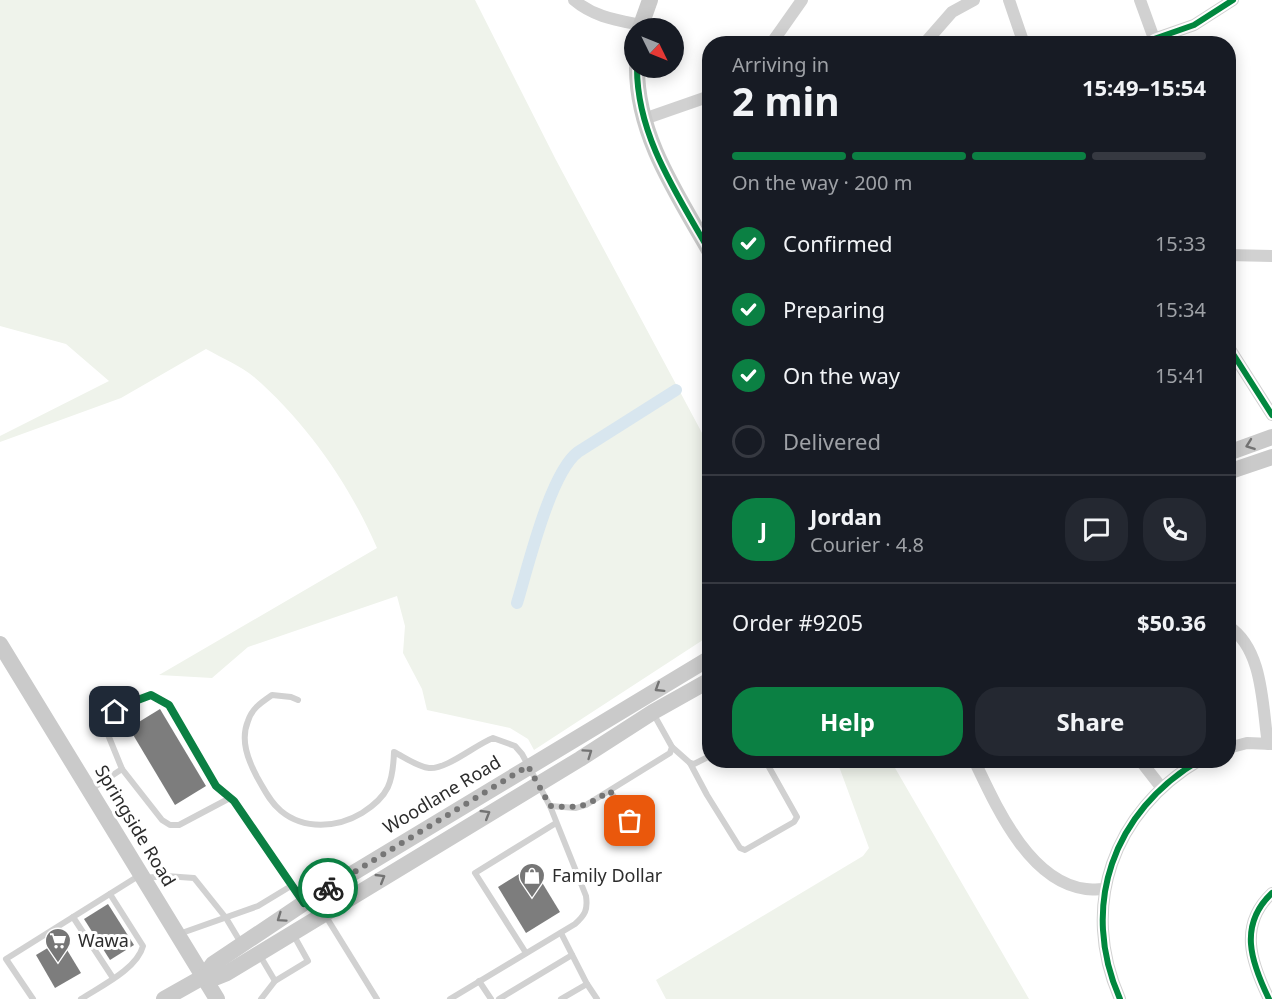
<!DOCTYPE html>
<meta charset="utf-8">
<style>
body{margin:0;font-family:"Noto Sans",sans-serif;background:#242831;color:#f1f3f6;height:100vh;display:flex;flex-direction:column;font-size:22px;white-space:nowrap}
*{box-sizing:border-box;margin:0}
p{font-size:20px;color:#9ea1a6}
.icon{flex:none;width:33px;height:33px;fill:none;stroke:currentColor;stroke-width:2;stroke-linecap:round;stroke-linejoin:round}
.map{position:relative;flex:1;overflow:hidden}
.panel{position:absolute;left:702px;top:36px;width:534px;height:732px;display:flex;flex-direction:column;background:#171b24;border-radius:24px;box-shadow:0 3px 15px #0003}
.panel>*{flex:none}
.needle{width:39px;rotate:133deg}
.tools{position:absolute;left:624px;top:18px;display:grid;gap:12px}
.tools a{display:grid;place-items:center;width:60px;height:60px;border-radius:50%;background:#171b24;box-shadow:0 3px 15px #0003;font-size:30px}
.pin{position:absolute;display:grid;place-items:center;width:51px;height:51px;color:#fff;margin:-26px;border-radius:12px;box-shadow:0 3px 9px #0006}
.courier{position:absolute;display:grid;place-items:center;width:60px;height:60px;margin:-30px;border:4px solid #0b8043;border-radius:50%;background:#fff;color:#222;box-shadow:0 2px 8px #0007}
.overview em{font-style:normal;font-weight:700}
.overview div{display:flex;flex-direction:column-reverse}
.overview{display:flex;align-items:center;justify-content:space-between;height:102px;padding:0 30px}
h1{font-size:39px;font-weight:700;line-height:45px}
.bar{display:grid;grid-template-columns:repeat(4,1fr);gap:9px 6px;align-content:center;height:72px;padding:0 30px}
.bar i{height:8px;border-radius:4px;background:#363941}
.bar .selected{background:#0b8043}
.bar p{grid-column:span 4}
.line{display:flex;align-items:center;gap:15px;padding:0 30px;border-top:2px solid #363941}
.line div{flex:1}
.round{display:grid;place-items:center;flex:none;width:63px;height:63px;border-radius:24px;background:#242831}
ol{padding:0 30px;list-style:none}
li{display:flex;align-items:center;gap:18px;height:66px}
li p{margin-inline-start:auto}
li .icon{padding:6px;border-radius:50%;background:#0b8043;color:#fff;stroke-width:4}
li:last-child{color:#9ea1a6}
li i{width:33px;height:33px;border:3px solid #363941;border-radius:50%}
.button{display:flex;gap:12px;margin-top:auto;padding:12px 30px}
.button a{flex:1;height:69px;border-radius:24px;background:#0b8043;color:#fff;font-size:24px;font-weight:700;line-height:69px;text-align:center}
.button a+a{background:#242831;color:#f1f3f6}
.map>svg:first-child{display:block}
</style>
<div class="map">
<svg width="1272" height="999" viewBox="0 0 1272 999">
<rect width="100%" height="100%" fill="#fff"/>
<!-- green -->
<g fill="#eff3eb">
<path d="M0 0H475L556 160 709 446V636L534 750 528 739 510 728 427 710 422 689 403 653 405 626 397 596 248 647 212 678 159 675 377 548C350 485 306 422 254 377 241 366 222 358 206 349L121 398 0 442V436L109 381 66 344 0 326Z"/>
<path d="M837 761H891L1029 999H666L656 980 863 856 869 848Z"/>
</g>
<g fill="none" stroke-linecap="round" stroke-linejoin="round">
<!-- canal -->
<path stroke="#d8e6ef" stroke-width="12" d="M517 603C528 567 550 473 578 452L676 390"/>
</g>
<!-- building -->
<g fill="#7d7d7d">
<path d="M160 709 206 786 175 805 129 728Z"/>
<path d="M532 866 560 912 526 933 498 887Z"/>
<path d="M108 904 134 945 110 960 84 919Z"/>
<path d="M61 940 81 973 55 988 36 955Z"/>
</g>
<g fill="none" stroke-linecap="round" stroke-linejoin="round">
<!-- lane -->
<g stroke="#d1d1d1" stroke-width="6">
<path d="M298 700 291 697 272 695C262 702 252 708 248 721 240 740 248 760 257 777 264 789 270 802 281 811 304 830 337 828 362 813 389 796 393 782 394 752 404 757 418 767 429 768 446 770 475 745 493 738L515 746 522 754 550 806 586 896C588 910 585 915 575 924L450 999"/>
<path d="M672 747 690 763 707 795 740 848 745 850 794 822 797 817 765 760"/>
<path d="M690 763 694 764 710 756"/>
<path d="M122 769 162 820 170 825H179L230 798"/>
<path d="M90 790 122 769 102 720 127 704 151 695 169 705 216 786 234 801 303 902"/>
<path d="M610 791 630 821"/>
<path d="M550 806 576 808 586 805 670 753 672 747 653 713"/>
<path d="M144 878 166 876 194 878 226 918 241 943"/>
<path d="M325 915 377 999"/>
<path d="M73 917 113 978"/>
<path d="M561 933 587 984 597 999"/>
<path d="M179 934 258 906 291 886"/>
<path d="M526 953 475 873 556 823"/>
<path d="M259 954 275 981"/>
<path d="M479 981 491 999"/>
<path d="M33 999 6 959 140 875"/>
<path d="M81 999C101 986 137 969 143 946L110 894"/>
<path d="M261 999 275 981 308 961 293 934"/>
<path d="M499 999 572 955"/>
<path d="M561 999 587 984"/>
</g>
<!-- street -->
<g stroke="#d1d1d1" stroke-width="12">
<path d="M574 0C594 17 616 20 641 25"/>
<path d="M1009 0 1024 44"/>
<path d="M1140 0 1156 44"/>
<path d="M1154 39 1194 25 1233 0"/>
<path d="M771 44 802 0"/>
<path d="M924 44 952 12 974 0"/>
<path d="M644 119 710 96"/>
<path d="M1228 255 1272 256"/>
<path d="M1228 346 1272 415"/>
<path d="M1228 626C1264 649 1262 707 1268 744"/>
<path d="M1228 748 1247 743 1272 744"/>
<path d="M974 760C996 806 1029 882 1086 889 1092 890 1099 889 1105 889"/>
<path d="M1140 760 1161 787"/>
<path d="M1120 999C1079 906 1113 811 1200 760"/>
<path d="M1269 999C1251 962 1238 925 1272 893"/>
</g>
<!-- secondary -->
<g stroke="#cacaca" stroke-width="16">
<path d="M640 28 650 0"/>
<path d="M637 68C637 136 677 194 710 252"/>
<path d="M1228 453 1272 437"/>
<path d="M1228 472 1272 457"/>
<path d="M0 644 217 999"/>
<path d="M203 977 213 964 310 899 710 658"/>
<path d="M164 999 203 977H217L227 973 580 759 653 712 710 680"/>
</g>
<defs>
<g id="cycleway">
<path d="M1154 39 1194 25 1233 0"/>
<path d="M637 68C637 136 677 194 710 252"/>
<path d="M1228 346 1272 415"/>
<path d="M1120 999C1079 906 1113 811 1200 760"/>
<path d="M1269 999C1251 962 1238 925 1272 893"/>
</g>
</defs>
<!-- cycleway casing -->
<use href="#cycleway" stroke="#fff" stroke-width="10"/>
<!-- cycleway -->
<use href="#cycleway" stroke="#00873e" stroke-width="6"/>
</g>
<!-- one-way arrows -->
<defs><path id="oneway-chevron" d="M-2-3.5L2.5 0L-2 3.5" fill="none" stroke-width="1.6" stroke-linecap="round" stroke-linejoin="round" transform="scale(1.5)"/></defs>
<g stroke="#737373">
<use href="#oneway-chevron" transform="translate(1250 445) rotate(160)"/>
<use href="#oneway-chevron" transform="translate(659 688) rotate(148)"/>
<use href="#oneway-chevron" transform="translate(588 753) rotate(-35)"/>
<use href="#oneway-chevron" transform="translate(486 814) rotate(-31)"/>
<use href="#oneway-chevron" transform="translate(381 878) rotate(-31)"/>
<use href="#oneway-chevron" transform="translate(281 918) rotate(145)"/>
</g>
<g fill="none" stroke-linecap="round" stroke-linejoin="round">
<!-- done -->
<path stroke="#767676" stroke-width="6" stroke-dasharray="0 10.8" d="M328 888 528 766 550 806C583 808 582 808 610 791L630 821"/>
<!-- route -->
<path stroke="#0b8043" stroke-width="8" d="M115 712 127 704 151 695 169 705 216 786 234 801 304 903 328 888"/>
</g>
<!-- icons -->
<defs>
<symbol id="shop-pin" viewBox="-11 -11 22 30"><path d="M0 17L-7.5 6A9.5 9.5 0 1 1 7.5 6Z" fill="#767676" stroke="#fff"/><path d="M-5-2.5h2.3a2.7 3.5 0 0 1 5.4 0H5L5.5 6h-11ZM-1.5-2.5h3a1.5 2.3 0 0 0-3 0Z" fill="#fff"/></symbol>
<symbol id="supermarket-pin" viewBox="-11 -11 22 30"><path d="M0 17L-7.5 6A9.5 9.5 0 1 1 7.5 6Z" fill="#767676" stroke="#fff"/><path d="M-6-5.5h2.5l.6 2H6L4.5 2H-2.5L-4.4-4H-6ZM-1.5 3.2a1.3 1.3 0 1 0 .1 0ZM3 3.2a1.3 1.3 0 1 0 .1 0Z" fill="#fff"/></symbol>
</defs>
<g fill-rule="evenodd">
<use href="#shop-pin" x="517" y="861" width="30" height="40"/>
<use href="#supermarket-pin" x="43" y="926" width="30" height="40"/>
</g>
<g text-anchor="middle" stroke-width="6" stroke-linejoin="round" paint-order="stroke">
<!-- street labels -->
<g font-size="18" fill="#2c2c2c" stroke="#fff">
<text transform="translate(442 795) rotate(-31)" y="6">Woodlane Road</text>
<text transform="translate(135 826) rotate(59)" y="6">Springside Road</text>
</g>
<!-- poi labels -->
<g font-size="18" fill="#2c2c2c" stroke="#fff" text-anchor="start">
<text x="552" y="882">Family Dollar</text>
<text x="78" y="947">Wawa</text>
</g>
</g>
</svg>
<div class="tools">
<a><svg class="needle" viewBox="-14 -14 28 28"><path d="M0-13l5 13h-10z" fill="#e53935"/><path d="M0 13l5-13h-10z" fill="#9ea1a6"/></svg></a>
</div>
<div class="pin" style="left:630px;top:821px;background:#ea580c"><svg class="icon" aria-label="bag" viewBox="0 0 24 24"><path d="M5 8h14l-1 12H6zM9 8a3 3 0 0 1 6 0"/></svg></div>
<div class="pin" style="left:115px;top:712px;background:#1f2937"><svg class="icon" aria-label="home" viewBox="0 0 24 24"><path d="M3 11l9-7 9 7M6 9v11h12V9"/></svg></div>
<div class="courier" style="left:328px;top:888px"><svg class="icon" aria-label="bike" viewBox="0 0 24 24"><circle cx="6" cy="16" r="4"/><circle cx="18" cy="16" r="4"/><path d="M6 16l4-8h5l3 8M10 8l3 8H6M13 5h3"/></svg></div>
<section class="panel">
<div class="overview"><div><h1>2 min</h1><p>Arriving in</p></div><em>15:49–15:54</em></div>
<div class="bar"><i class="selected"></i><i class="selected"></i><i class="selected"></i><i></i><p>On the way · 200 m</p></div>
<ol>
<li><svg class="icon" aria-label="check" viewBox="0 0 24 24"><path d="M5 12l5 5 9-10"/></svg>Confirmed<p>15:33</p></li>
<li><svg class="icon" aria-label="check" viewBox="0 0 24 24"><path d="M5 12l5 5 9-10"/></svg>Preparing<p>15:34</p></li>
<li><svg class="icon" aria-label="check" viewBox="0 0 24 24"><path d="M5 12l5 5 9-10"/></svg>On the way<p>15:41</p></li>
<li><i></i>Delivered</li>
</ol>
<div class="line" style="height:108px"><b class="round" style="background:#0b8043;color:#fff">J</b><div><b>Jordan</b><p>Courier · 4.8</p></div><a class="round"><svg class="icon" aria-label="chat" viewBox="0 0 24 24"><path d="M4 5h16v11H9l-5 4z"/></svg></a><a class="round"><svg class="icon" aria-label="phone" viewBox="0 0 24 24"><path d="M5 4h4l2 5-3 2q2 4 5 5l2-3 5 2v4C11 20 4 13 5 4z"/></svg></a></div>
<div class="line" style="height:78px"><div>Order #9205</div><b>$50.36</b></div>
<div class="button"><a>Help</a><a>Share</a></div>
</section>
</div>
